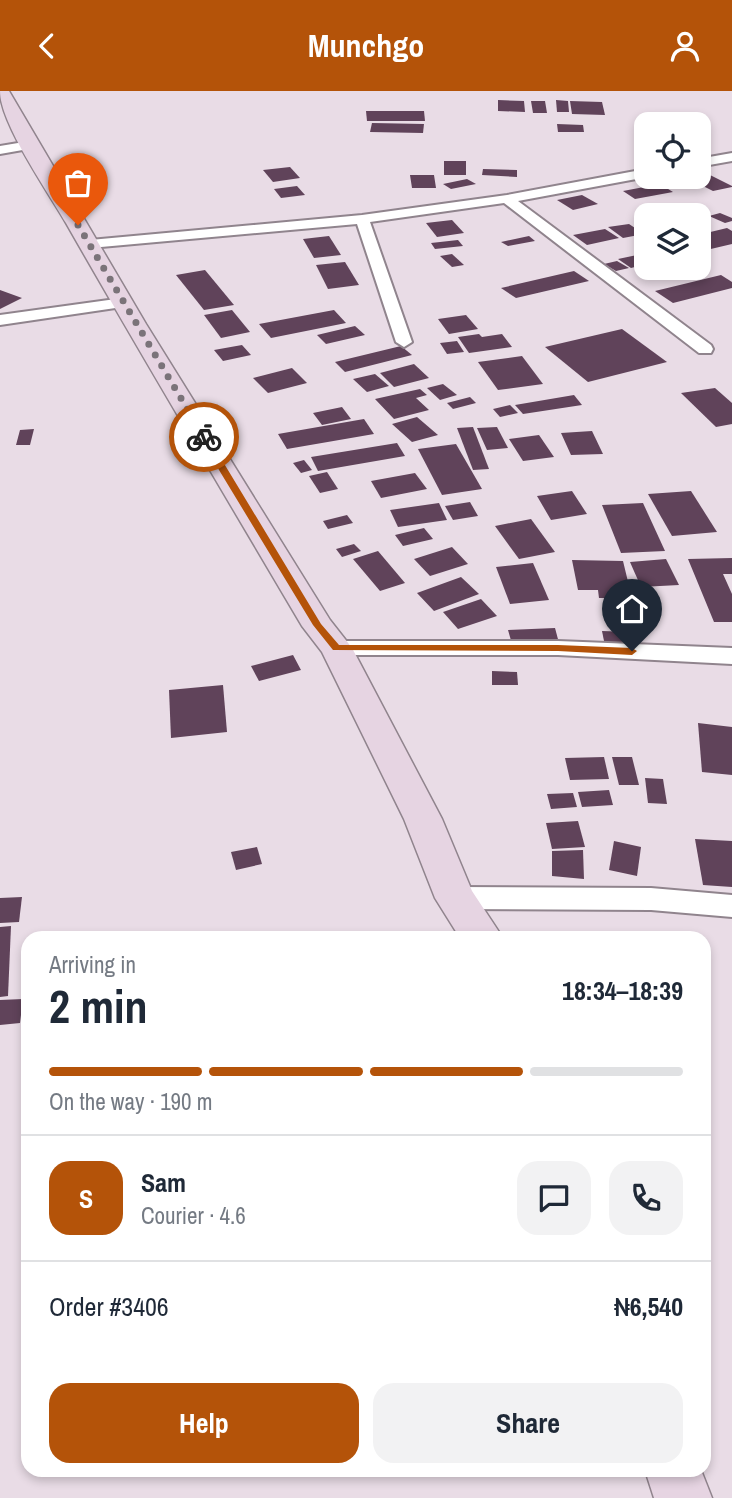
<!DOCTYPE html>
<meta charset="utf-8">
<style>
body{margin:0;font-family:"Archivo Narrow",sans-serif;background:#f2f2f3;color:#1f2937;height:100vh;display:flex;flex-direction:column;font-size:26px;white-space:nowrap}
*{box-sizing:border-box;margin:0}
p{font-size:23px;color:#747a83}
.icon{flex:none;width:38px;height:38px;fill:none;stroke:currentColor;stroke-width:2;stroke-linecap:round;stroke-linejoin:round}
.map{position:relative;flex:1;overflow:hidden}
.details{position:absolute;left:21px;top:840px;width:690px;height:546px;display:flex;flex-direction:column;background:#fff;border-radius:21px;box-shadow:0 4px 10px #0003}
.details>*{flex:none}
.buttons{position:absolute;left:634px;top:21px;display:grid;gap:14px}
.buttons a{display:grid;place-items:center;width:77px;height:77px;border-radius:14px;background:#fff;box-shadow:0 4px 10px #0003;font-size:35px}
.pin{position:absolute;display:grid;place-items:center;width:60px;height:60px;color:#fff;margin:-72px -30px;border-radius:50% 50% 50% 0;rotate:-45deg;box-shadow:0 0 7px #0007}
.pin .icon{rotate:45deg}
.courier{position:absolute;display:grid;place-items:center;width:70px;height:70px;margin:-35px;border:5px solid #b45309;border-radius:50%;background:#fff;color:#222;box-shadow:0 2px 9px #0007}
.headline em{font-style:normal;font-weight:700}
.headline div{display:flex;flex-direction:column-reverse}
.headline{display:flex;align-items:center;justify-content:space-between;height:119px;padding:0 28px}
h1{font-size:46px;font-weight:700;line-height:52px}
.bar{display:grid;grid-template-columns:repeat(4,1fr);gap:10px 7px;align-content:center;height:84px;padding:0 28px}
.bar i{height:9px;border-radius:5px;background:#e0e1e3}
.bar .active{background:#b45309}
.bar p{grid-column:span 4}
.line{display:flex;align-items:center;gap:18px;padding:0 28px;border-top:2px solid #e0e1e3}
.line div{flex:1}
.round{display:grid;place-items:center;flex:none;width:74px;height:74px;border-radius:21px;background:#f2f2f3}
.cta{display:flex;gap:14px;margin-top:auto;padding:14px 28px}
.cta a{flex:1;height:80px;border-radius:21px;background:#b45309;color:#fff;font-size:28px;font-weight:700;line-height:80px;text-align:center}
.cta a+a{background:#f2f2f3;color:#1f2937}
header{display:flex;justify-content:space-between;align-items:center;height:91px;padding:0 28px;background:#b45309;color:#fff;font-size:32px;font-weight:700}
.map>svg:first-child{display:block}
</style>
<header><svg class="icon" aria-label="back" viewBox="0 0 24 24"><path d="M15 5l-7 7 7 7"/></svg>Munchgo<svg class="icon" aria-label="person" viewBox="0 0 24 24"><circle cx="12" cy="8" r="4"/><path d="M4 21q1-7 8-7t8 7"/></svg></header>
<div class="map">
<svg width="732" height="1407" viewBox="0 0 732 1407">
<rect width="100%" height="100%" fill="#e9dce6"/>
<!-- building -->
<g fill="#60435a">
<path d="M498 9 524 10 525 21 498 20Z"/>
<path d="M556 9 568 10 569 21H557Z"/>
<path d="M531 10H545L547 22H533Z"/>
<path d="M570 10 602 11 605 24 572 23Z"/>
<path d="M366 20H424L425 30H367Z"/>
<path d="M372 32 424 33 423 42 370 41Z"/>
<path d="M557 33 583 34 584 41H558Z"/>
<rect x="444" y="70" width="22" height="14"/>
<path d="M290 76 300 87 273 91 263 79Z"/>
<path d="M483 78 517 79V86L482 84Z"/>
<path d="M410 84H434L436 97H412Z"/>
<path d="M710 84 732 95V96L713 100 689 88Z"/>
<path d="M467 88 476 93 451 98 443 93Z"/>
<path d="M660 93 673 101 635 108 623 100Z"/>
<path d="M297 95 305 104 281 107 274 98Z"/>
<path d="M582 104 598 113 573 119 557 109Z"/>
<path d="M720 122 732 127V130L725 132 709 125Z"/>
<path d="M452 129 464 142 437 146 426 132Z"/>
<path d="M629 133 644 143 623 147 608 136Z"/>
<path d="M727 137 732 140V153L698 161V144Z"/>
<path d="M605 138 619 147 587 154 573 144Z"/>
<path d="M329 145 341 164 314 167 303 148Z"/>
<path d="M529 145 535 150 508 155 501 151Z"/>
<path d="M458 149 463 155 435 158 431 152Z"/>
<path d="M452 163 464 174 452 176 440 165Z"/>
<path d="M637 164 646 170V173L631 177 618 168Z"/>
<path d="M617 170 629 177 616 180 604 173Z"/>
<path d="M345 171 359 194 328 198 316 174Z"/>
<path d="M205 179 234 214 204 219 176 184Z"/>
<path d="M574 180 589 190 516 207 501 197Z"/>
<path d="M721 184 732 191V197L673 212 655 200Z"/>
<path d="M0 199 22 207 0 218Z"/>
<path d="M232 219 250 241 221 247 204 224Z"/>
<path d="M334 219 346 232 271 247 259 233Z"/>
<path d="M466 224 478 238 449 243 438 228Z"/>
<path d="M355 235 365 244 326 253 317 244Z"/>
<path d="M622 238 667 271 588 291 545 256Z"/>
<path d="M479 243 482 246 502 243 512 256 469 262 458 246Z"/>
<path d="M457 250 464 261 447 263 440 252Z"/>
<path d="M242 254 251 264 223 270 214 259Z"/>
<path d="M401 255 412 264 345 281 335 271Z"/>
<path d="M522 265 543 293 498 299 478 271Z"/>
<path d="M414 273 429 287 394 296 380 282Z"/>
<path d="M292 277 307 292 268 302 253 287Z"/>
<path d="M375 283 389 295 367 301 353 288Z"/>
<path d="M443 293 457 304 440 309 427 297Z"/>
<path d="M715 297 732 312V333L716 336 681 302Z"/>
<path d="M420 298 427 304 416 307 429 319 394 328 375 308Z"/>
<path d="M574 304 582 314 523 323 515 314Z"/>
<path d="M470 306 476 312 453 318 447 312Z"/>
<path d="M510 314 518 322 500 326 493 318Z"/>
<path d="M342 316 351 328 322 334 313 322Z"/>
<path d="M417 326 438 344 412 351 392 333Z"/>
<path d="M364 328 374 343 287 358 278 343Z"/>
<path d="M473 336 489 378 473 379 457 337Z"/>
<path d="M497 336 508 357 487 359 477 337Z"/>
<path d="M34 338 30 354H16L20 339Z"/>
<path d="M592 340 603 363 571 364 561 342Z"/>
<path d="M539 344 554 366 523 370 509 348Z"/>
<path d="M397 352 405 365 318 380 311 366Z"/>
<path d="M456 353 482 398 442 404 418 358Z"/>
<path d="M304 369 312 379 301 382 293 372Z"/>
<path d="M327 381 338 398 320 402 309 385Z"/>
<path d="M415 382 427 398 381 407 371 390Z"/>
<path d="M572 400 587 423 551 429 537 405Z"/>
<path d="M691 400 717 441 672 445 648 403Z"/>
<path d="M470 411 478 425 453 429 445 415Z"/>
<path d="M439 412 447 429 398 436 390 419Z"/>
<path d="M643 412 665 460 621 462 602 414Z"/>
<path d="M347 424 353 432 328 438 323 430Z"/>
<path d="M531 428 555 461 519 468 495 435Z"/>
<path d="M424 437 433 448 403 455 395 444Z"/>
<path d="M354 453 361 460 342 466 336 458Z"/>
<path d="M452 456 468 473 430 485 414 468Z"/>
<path d="M378 460 405 492 380 500 353 468Z"/>
<path d="M732 467V483H723L732 503V531H714L688 468Z"/>
<path d="M666 468 679 494 641 496 630 471Z"/>
<path d="M572 469 623 470 630 499 615 498 618 507H599L598 499H578Z"/>
<path d="M533 472 549 509 510 513 496 476Z"/>
<path d="M461 486 479 503 434 520 417 502Z"/>
<path d="M481 508 497 525 458 538 443 521Z"/>
<path d="M555 537 559 552 512 553 508 539Z"/>
<path d="M602 540 631 541 634 556 605 555Z"/>
<path d="M293 564 301 579 259 590 251 575Z"/>
<path d="M492 580 517 581 518 594H492Z"/>
<path d="M223 594 227 641 171 647 169 599Z"/>
<path d="M698 632 732 636V684L702 681Z"/>
<path d="M604 666 609 688 570 689 565 667Z"/>
<path d="M612 666H632L639 694H619Z"/>
<path d="M645 687 663 688 667 713 648 712Z"/>
<path d="M609 699 613 714 582 716 578 701Z"/>
<path d="M573 702 577 716 551 718 547 703Z"/>
<path d="M578 730 585 756 552 758 546 732Z"/>
<path d="M695 748 732 750V796L703 794Z"/>
<path d="M614 750 641 756 637 785 609 779Z"/>
<path d="M257 756 262 773 236 779 231 761Z"/>
<path d="M583 759 584 788 552 785V760Z"/>
<path d="M22 806 19 831 0 832V807Z"/>
<path d="M11 835 8 905 0 906V836Z"/>
<path d="M23 908 20 932 0 934V909Z"/>
</g>
<g fill="none" stroke-linecap="round" stroke-linejoin="round">
<defs>
<g id="minor">
<path d="M30 50 36 54 34 57 0 63V55Z"/>
<path d="M732 62V70L698 76V68Z"/>
<path d="M646 78 647 86 518 110 711 254 713 258 711 262H699L504 112 370 131 412 251 404 256 396 251 357 133 90 157 83 153 90 149 362 124 507 104Z"/>
<path d="M123 207 129 209 131 212 129 215 0 234V224Z"/>
<path d="M336 550H558L732 557V573L558 564H336L328 562 324 557 328 552Z"/>
<path d="M455 796 651 797 732 804V826L651 819 455 818 445 815 441 807 445 799Z"/>
</g>
<g id="secondary">
<path d="M0 0H9L146 233 330 529 352 557 442 728 472 800 503 847H460L435 807 404 728 322 561 302 535C223 401 143 267 66 132 48 101 0 32 0 0Z"/>
<path d="M645 1379H701L712 1407H654Z"/>
</g>
</defs>
<!-- minor casing -->
<use href="#minor" stroke="#90848d" stroke-width="4"/>
<!-- secondary casing -->
<use href="#secondary" stroke="#90848d" stroke-width="3"/>
<!-- minor -->
<use href="#minor" fill="#fff" fill-rule="evenodd"/>
<!-- secondary -->
<use href="#secondary" fill="#e6d4e2" fill-rule="evenodd"/>
</g>
<!-- route -->
<path fill="#b45309" d="M204 343 208 346 321 533 339 554H558L632 557 637 560 632 564 558 560 333 559 313 534 199 346Z"/>
<g fill="none" stroke-linecap="round" stroke-linejoin="round">
<!-- done -->
<path stroke="#7a7379" stroke-width="7" stroke-dasharray="0 12.6" d="M78 134 204 346"/>
</g>
</svg>
<div class="buttons">
<a><svg class="icon" aria-label="locate" viewBox="0 0 24 24"><circle cx="12" cy="12" r="6"/><path d="M12 2v4M12 18v4M2 12h4M18 12h4"/></svg></a>
<a><svg class="icon" aria-label="layers" viewBox="0 0 24 24"><path d="M12 4l9 5-9 5-9-5zM3 14l9 5 9-5"/></svg></a>
</div>
<div class="pin" style="left:78px;top:134px;background:#ea580c"><svg class="icon" aria-label="bag" viewBox="0 0 24 24"><path d="M5 8h14l-1 12H6zM9 8a3 3 0 0 1 6 0"/></svg></div>
<div class="pin" style="left:632px;top:560px;background:#1f2937"><svg class="icon" aria-label="home" viewBox="0 0 24 24"><path d="M3 11l9-7 9 7M6 9v11h12V9"/></svg></div>
<div class="courier" style="left:204px;top:346px"><svg class="icon" aria-label="bike" viewBox="0 0 24 24"><circle cx="6" cy="16" r="4"/><circle cx="18" cy="16" r="4"/><path d="M6 16l4-8h5l3 8M10 8l3 8H6M13 5h3"/></svg></div>
<section class="details">
<div class="headline"><div><h1>2 min</h1><p>Arriving in</p></div><em>18:34–18:39</em></div>
<div class="bar"><i class="active"></i><i class="active"></i><i class="active"></i><i></i><p>On the way · 190 m</p></div>
<div class="line" style="height:126px"><b class="round" style="background:#b45309;color:#fff">S</b><div><b>Sam</b><p>Courier · 4.6</p></div><a class="round"><svg class="icon" aria-label="chat" viewBox="0 0 24 24"><path d="M4 5h16v11H9l-5 4z"/></svg></a><a class="round"><svg class="icon" aria-label="phone" viewBox="0 0 24 24"><path d="M5 4h4l2 5-3 2q2 4 5 5l2-3 5 2v4C11 20 4 13 5 4z"/></svg></a></div>
<div class="line" style="height:91px"><div>Order #3406</div><b>₦6,540</b></div>
<div class="cta"><a>Help</a><a>Share</a></div>
</section>
</div>
